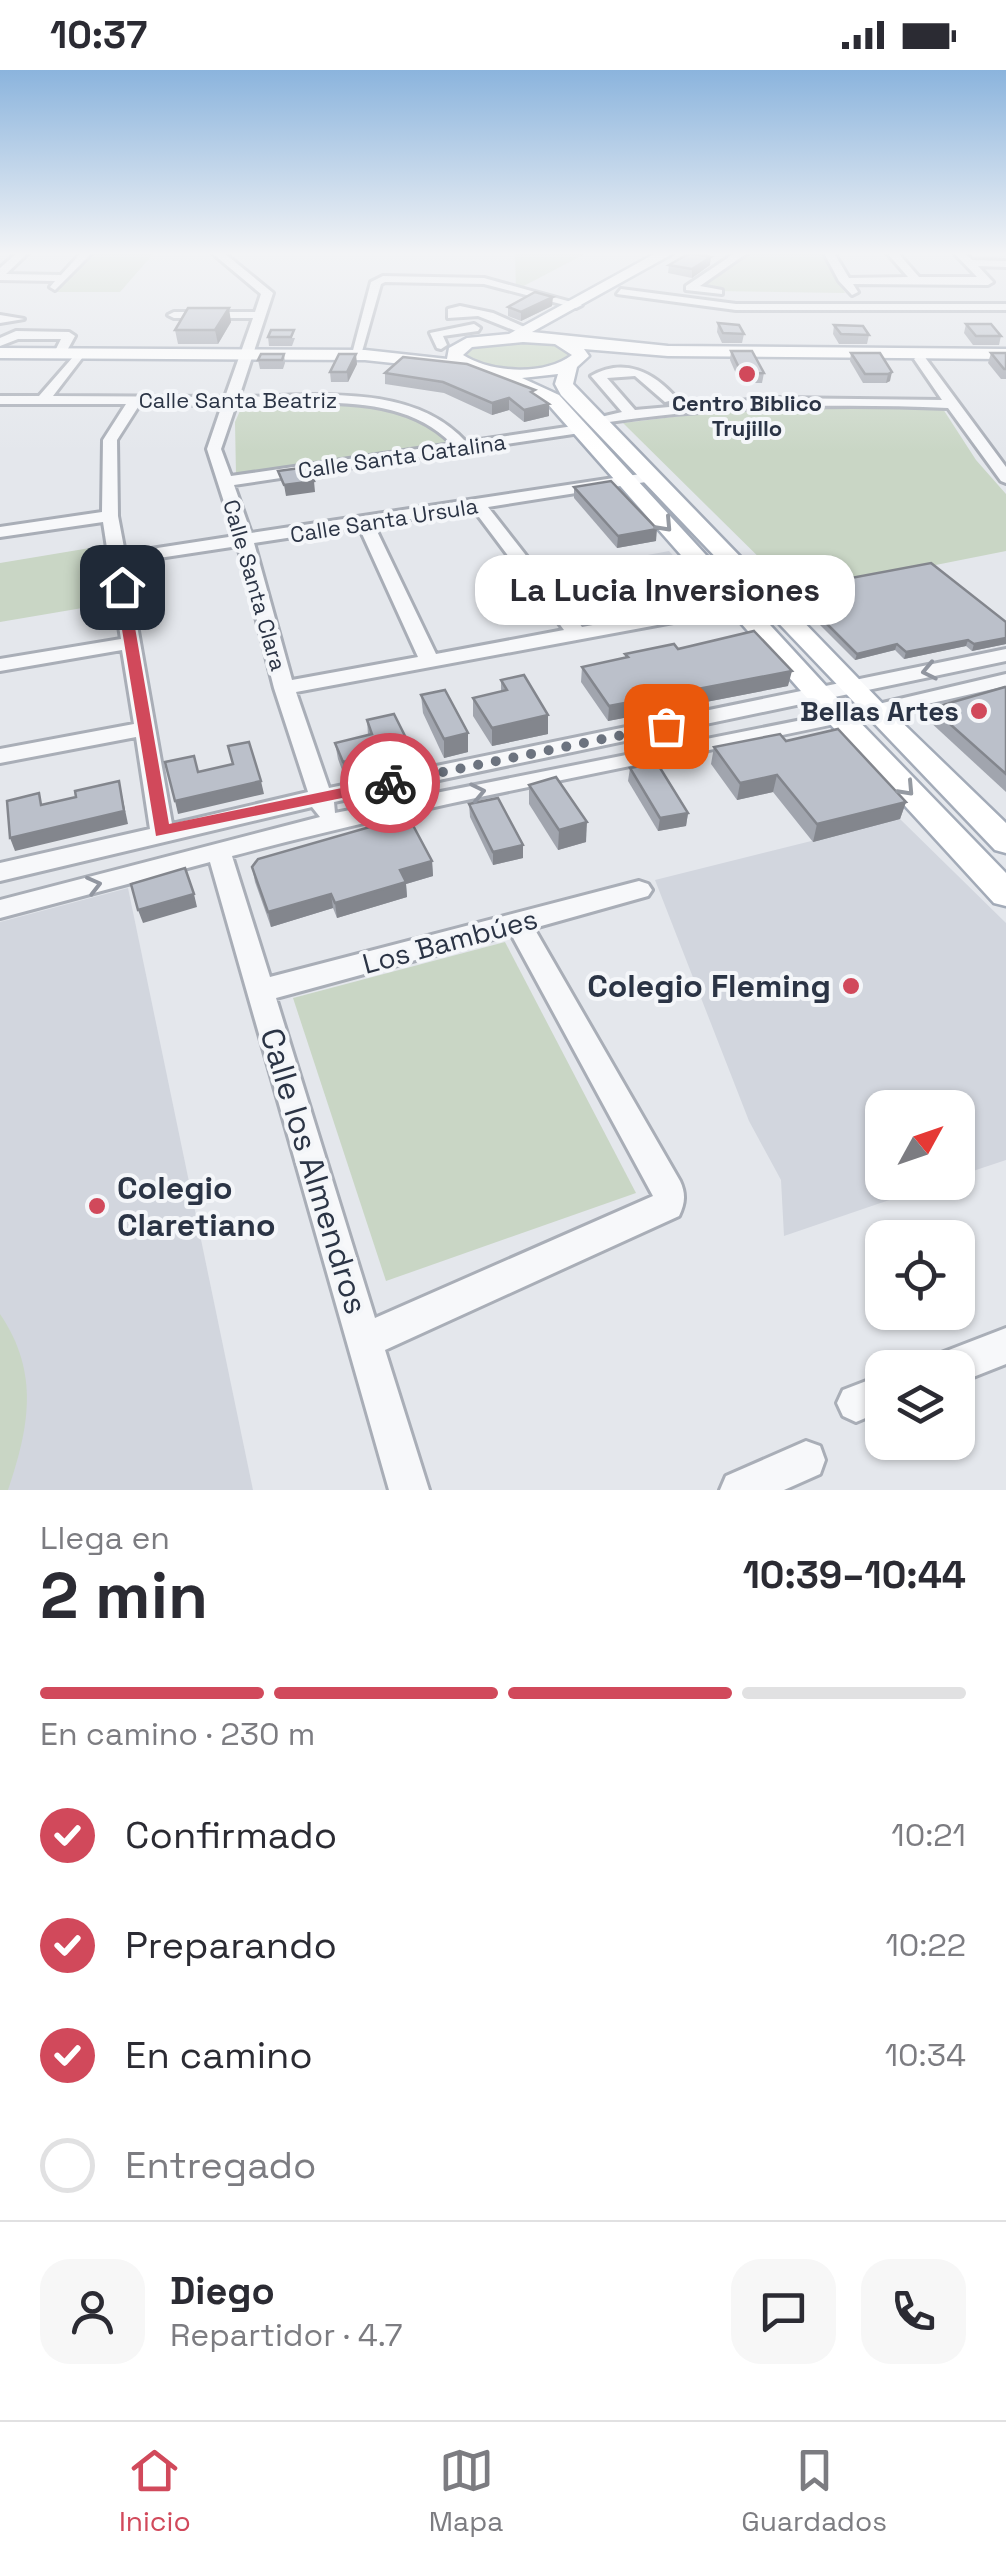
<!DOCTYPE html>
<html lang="es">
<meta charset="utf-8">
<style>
body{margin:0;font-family:"Space Grotesk",sans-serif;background:#f7f7f7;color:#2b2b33;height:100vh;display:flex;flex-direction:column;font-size:38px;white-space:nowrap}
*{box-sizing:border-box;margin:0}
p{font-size:32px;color:#7c7c81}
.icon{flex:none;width:55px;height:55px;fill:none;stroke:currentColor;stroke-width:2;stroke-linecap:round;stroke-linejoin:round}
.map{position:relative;height:1420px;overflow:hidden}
.drawer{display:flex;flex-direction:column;background:#fff;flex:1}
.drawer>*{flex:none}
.needle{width:65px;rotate:50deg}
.buttons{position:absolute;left:865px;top:1020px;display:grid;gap:20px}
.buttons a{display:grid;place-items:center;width:110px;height:110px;border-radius:20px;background:#fff;box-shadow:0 2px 8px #0004;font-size:50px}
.pin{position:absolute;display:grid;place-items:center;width:85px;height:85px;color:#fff;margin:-42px;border-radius:20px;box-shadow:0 5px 15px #0006}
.courier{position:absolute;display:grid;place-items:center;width:100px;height:100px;margin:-50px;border:8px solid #d1495b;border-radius:50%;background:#fff;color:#222;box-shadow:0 2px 12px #0007}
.bubble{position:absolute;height:70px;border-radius:30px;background:#fff;box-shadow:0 2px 8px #0004;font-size:32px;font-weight:800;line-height:70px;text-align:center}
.summary em{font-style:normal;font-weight:800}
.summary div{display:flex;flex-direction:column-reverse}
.summary{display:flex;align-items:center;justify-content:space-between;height:170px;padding:0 40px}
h1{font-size:65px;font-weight:800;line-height:75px}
.bar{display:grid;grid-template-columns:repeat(4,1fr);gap:15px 10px;align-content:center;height:120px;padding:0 40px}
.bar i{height:12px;border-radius:8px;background:#e1e1e2}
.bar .on{background:#d1495b}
.bar p{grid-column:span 4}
.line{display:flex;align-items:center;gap:25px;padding:0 40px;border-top:2px solid #e1e1e2}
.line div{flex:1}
.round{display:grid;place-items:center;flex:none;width:105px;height:105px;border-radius:30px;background:#f7f7f7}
ol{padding:0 40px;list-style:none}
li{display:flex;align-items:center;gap:30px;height:110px}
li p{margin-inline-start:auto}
li .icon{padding:10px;border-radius:50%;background:#d1495b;color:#fff;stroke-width:4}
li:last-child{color:#7c7c81}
li i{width:55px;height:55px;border:5px solid #e1e1e2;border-radius:50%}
.status{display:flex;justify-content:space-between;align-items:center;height:70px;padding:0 50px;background:#fff;direction:ltr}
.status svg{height:28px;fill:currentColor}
.dock{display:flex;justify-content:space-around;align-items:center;height:140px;border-top:2px solid #e1e1e2;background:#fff;font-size:28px;color:#7c7c81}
.dock a{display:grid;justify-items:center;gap:5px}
.dock .on{color:#d1495b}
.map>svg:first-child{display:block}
</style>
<div class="status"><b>10:37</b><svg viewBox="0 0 49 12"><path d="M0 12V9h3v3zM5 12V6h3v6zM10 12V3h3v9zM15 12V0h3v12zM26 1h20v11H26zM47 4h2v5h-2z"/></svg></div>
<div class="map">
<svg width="1006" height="1420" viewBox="0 0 1006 1420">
<rect width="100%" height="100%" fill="#e4e7ec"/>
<!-- built -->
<g fill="#d2d6de">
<path d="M669 481 701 516 635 529 605 493Z"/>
<path d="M900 749 1006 853V1090L958 1106V1038H882V1112L939 1113 784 1166 781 1110 749 1051 655 810Z"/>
<path d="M128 818 253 1420H0V852Z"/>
</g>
<!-- green -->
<g fill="#c9d6c5">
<path d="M93 183H154L120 222H54Z"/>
<path d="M515 183H583V185L516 220Z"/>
<path d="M744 183H821L845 223 713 221 693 217Z"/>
<path d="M516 270 569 275 579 291C545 298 493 312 465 285L479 275Z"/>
<path d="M312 331C350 333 427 337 448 375L236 405 235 352 243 334Z"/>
<path d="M876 335 943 339 976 390 1006 424V481L795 523 623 353 731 340Z"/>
<path d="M96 477 106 534 0 552V493Z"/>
<path d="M505 872 636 1123 386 1211 293 928Z"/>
<path d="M0 1244C40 1303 29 1357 8 1420H0Z"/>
</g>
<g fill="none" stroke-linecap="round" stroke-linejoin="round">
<defs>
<g id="minor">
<path d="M17 183H28L6 204 61 205 81 183H92L55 220 50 217 55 211 0 210V198Z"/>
<path d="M212 183H224L273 223 239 327C312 327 411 311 466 372L580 355 587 359 580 363 234 415 251 463 647 403 652 405V411L488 437 582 557 738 528 747 534 738 540 296 622 329 718 1006 579V591L334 732 335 743 857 639 1006 604V616C749 677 487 718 232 786L270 907 639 811 648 814 652 820 648 826 534 858 680 1111C686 1124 685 1133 679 1146L385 1280 429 1420H389L210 792 0 848V830L320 747 312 737 0 811V793L150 759 136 667 0 693V679L134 654 122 580 0 601V589L121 569 103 452 0 467V457L102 442 103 370 126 334H0V326H39L80 279 86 283 53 326 225 327 253 248H174L168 245 174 242H255L261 224ZM140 334 222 335 207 379 235 466 125 483 118 446 117 370ZM236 335C305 335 399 319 452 374L231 406 221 379ZM473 439 564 560 436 584 374 455ZM359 457 418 587 292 610 254 473ZM238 476 274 618 308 722 172 754 126 493ZM511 864 653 1126 375 1248 276 928Z"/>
<path d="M735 183H747L700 216 722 220V224L686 220V216Z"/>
<path d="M824 183H834L849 208 908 207 887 183H898L919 207H977L954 183H965L972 190 1006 191V197L978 196 993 212 988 215 853 214 858 222 852 225 839 211Z"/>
<path d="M383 206 484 208 582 235 576 238 484 214 385 212 381 214 361 285 351 288 371 212Z"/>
<path d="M621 219 736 234H1006V240H736L617 224Z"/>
<path d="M460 236 493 243 531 260 521 263 478 246 448 248V239Z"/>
<path d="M0 245 24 249 0 253Z"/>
<path d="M474 254 480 258 478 261 443 266 447 275 441 279 437 278 430 263Z"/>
<path d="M16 261 69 262 75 266 64 286 60 287 54 283 61 269H18L0 276V268Z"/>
<path d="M920 285 924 286 1006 397V413L1001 411 948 338C830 333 713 336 595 354L588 350 622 342 591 306C624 287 654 302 677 329L665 332 635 306 607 308 635 340 773 328 942 330 914 289Z"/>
<path d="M1006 1258V1294L958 1313V1298H931L936 1285Z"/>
<path d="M882 1305V1341L856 1352 843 1346 837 1333 843 1320Z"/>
<path d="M806 1371 820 1376 825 1390 820 1404 784 1420H720L726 1406Z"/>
</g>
<path id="major" d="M656 183H674L532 262 668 276 1006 279V289L668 286 584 279 589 286 577 297 573 314 884 635 1006 753V783L995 780 561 325 555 314 558 304 522 308 559 325 850 642 1006 803V836L994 833 830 654 547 333 468 301 365 290 0 288V278L365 280 447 289 449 278 467 268 509 264ZM523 272 555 274 572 285C545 306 491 303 463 285L472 277Z"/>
</defs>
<!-- minor casing -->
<use href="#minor" stroke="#a9aeb7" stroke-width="6"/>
<!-- major casing -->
<use href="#major" stroke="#a3abb8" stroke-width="5"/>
<!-- minor -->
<use href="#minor" fill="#f7f8fa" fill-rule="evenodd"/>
<!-- major -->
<use href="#major" fill="#fff" fill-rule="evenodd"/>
</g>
<!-- wall -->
<g fill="#a1a5ae">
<path d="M669 195H710L692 208 668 203Z"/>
<path d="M552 236 521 251 508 246V237Z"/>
<path d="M231 252 218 274H178L175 260Z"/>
<path d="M718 253 744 264 742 273H722L717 262Z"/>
<path d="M966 254 1001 266 999 275H973L964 263Z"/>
<path d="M834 255 869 265 867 274H839L833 264Z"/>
<path d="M268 267 295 268 292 276H269Z"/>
<path d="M731 281 764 303 762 313H740L730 290Z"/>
<path d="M851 283H880L890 311 886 313H863L850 291Z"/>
<path d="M991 283H1006V309H1001L988 293Z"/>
<path d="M284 284 285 293 283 299H260L258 290Z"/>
<path d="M357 294 348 312H331L330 302Z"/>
<path d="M385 303 535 324 549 346 524 352 509 340 492 345 444 323 385 314Z"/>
<path d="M574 417 656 471 617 478 574 428Z"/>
<path d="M636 517H715L714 529 646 541 635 529Z"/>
<path d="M792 519 1006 552V574L972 581 966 576 904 589 895 580 855 590 790 525Z"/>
<path d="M678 579 788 616 608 651 581 612 582 597 625 588V584Z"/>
<path d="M501 610 548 664 492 676 473 646V628L501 621Z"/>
<path d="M1006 618V722L928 650 932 638Z"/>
<path d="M421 625 468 682 444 688 423 643Z"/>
<path d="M367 650 411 693 345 708 338 689 335 673 368 665Z"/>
<path d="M714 677 906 732 900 749 813 772 773 722 737 730 711 694Z"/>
<path d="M630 698 688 743 686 756 658 761 628 711Z"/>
<path d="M529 715 586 772 558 780 529 734Z"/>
<path d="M469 734 523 775V788L493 795 470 747Z"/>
<path d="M432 791 433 806 406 814 407 827 337 848 333 838 271 857 255 812 252 797Z"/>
</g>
<!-- shaded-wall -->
<g fill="#83868d">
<path d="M711 187 710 195 692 208V199Z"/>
<path d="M553 227 552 236 521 251V242Z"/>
<path d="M229 238 231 252 218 274 215 260Z"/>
<path d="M356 284 357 294 348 312 347 302Z"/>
<path d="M892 302 890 311 886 313 888 304Z"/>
<path d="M509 328V340L492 345V333Z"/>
<path d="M549 334V346L524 352V340Z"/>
<path d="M314 411 315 422 286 426 284 415Z"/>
<path d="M657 459 656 471 617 478 618 466Z"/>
<path d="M715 517 714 529 646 541 647 529Z"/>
<path d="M1006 568V574L972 581 974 574Z"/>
<path d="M968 570 966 576 904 589 906 582Z"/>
<path d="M897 574 895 580 855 590 857 584Z"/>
<path d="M792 601 788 616 608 651 609 636Z"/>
<path d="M548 645V664L492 676V658Z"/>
<path d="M468 663V682L444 688V669Z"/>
<path d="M410 676 411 693 345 708 343 692Z"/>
<path d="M777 705 773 722 737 730 740 713Z"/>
<path d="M119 711 128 754 15 781 10 768Z"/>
<path d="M261 711 264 724 178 744 175 731Z"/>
<path d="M906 732 900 749 813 772 817 754Z"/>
<path d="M688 743 686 756 658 761 660 748Z"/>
<path d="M587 752 586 772 558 780 559 760Z"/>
<path d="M523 775V788L493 795V782Z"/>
<path d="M432 791 433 806 406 814 407 827 337 848 335 833 400 800Z"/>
<path d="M194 824 197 837 143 853 138 840Z"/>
<path d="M331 824 333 838 271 857 268 842Z"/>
</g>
<!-- building -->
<g fill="#bbc0ca" stroke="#83868d" stroke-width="2.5">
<path d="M690 183 711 187 692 199 669 195Z"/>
<path d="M535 222 553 227 521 242 508 237Z"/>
<path d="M188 238H229L215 260H175Z"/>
<path d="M718 253 739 255 744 264 723 263Z"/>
<path d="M966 254H991L1001 266H976Z"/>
<path d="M834 255 863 256 869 265 841 264Z"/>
<path d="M271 260H294L291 267H268Z"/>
<path d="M731 281H752L764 303 742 304Z"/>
<path d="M851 283H880L892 302 888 304H865Z"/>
<path d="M991 283H1006V299H1004Z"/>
<path d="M261 284H284L282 290H258Z"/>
<path d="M339 284H356L347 302H330Z"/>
<path d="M403 287 467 294 535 320 531 322 549 334 524 340 509 328 492 333 443 312 385 303Z"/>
<path d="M307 397 314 411 284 415 278 401Z"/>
<path d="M611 411 657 459 618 466 574 417Z"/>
<path d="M931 493 1006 552V568L974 574 968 570 906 582 897 574 857 584 792 519Z"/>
<path d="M703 504 715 517 647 529 636 517Z"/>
<path d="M754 561 792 601 609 636 582 597 628 587 625 584 674 574 678 579Z"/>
<path d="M524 605 548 645 492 658 473 628 507 620 501 610Z"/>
<path d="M1005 617 1006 618V704L932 638Z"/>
<path d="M445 620 468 663 444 669 421 625Z"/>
<path d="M394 644 410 676 343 692 335 673 372 664 367 650Z"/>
<path d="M838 659 906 732 817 754 777 705 740 713 714 677 780 664 786 671Z"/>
<path d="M249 672 261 711 175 731 165 692 194 686 198 702 233 694 228 676Z"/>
<path d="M657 693 688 743 660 748 630 698Z"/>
<path d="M556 707 587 752 559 760 529 715Z"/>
<path d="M119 711 124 741 10 768 7 731 39 723 41 735 76 727 75 721Z"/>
<path d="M498 728 523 775 493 782 469 734Z"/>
<path d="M408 746 432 791 400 800 406 812 335 833 331 824 268 842 252 797 258 789Z"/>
<path d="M185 798 194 824 138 840 131 814Z"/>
</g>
<!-- one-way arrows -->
<defs><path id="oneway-chevron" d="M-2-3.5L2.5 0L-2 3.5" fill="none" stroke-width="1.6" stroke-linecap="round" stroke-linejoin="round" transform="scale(2.5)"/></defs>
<g stroke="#959aa2">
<use href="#oneway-chevron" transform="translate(665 455) rotate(47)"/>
<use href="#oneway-chevron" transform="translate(907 719) rotate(47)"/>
</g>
<g stroke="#9196a0">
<use href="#oneway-chevron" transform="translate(929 601) rotate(168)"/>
<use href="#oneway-chevron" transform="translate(478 722) rotate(-12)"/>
<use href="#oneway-chevron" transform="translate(94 815) rotate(-14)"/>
</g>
<!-- sky -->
<linearGradient id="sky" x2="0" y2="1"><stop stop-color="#8bb4dd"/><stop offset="0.48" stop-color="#f3f4f6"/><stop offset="1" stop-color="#f3f4f6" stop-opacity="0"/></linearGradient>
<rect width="1006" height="382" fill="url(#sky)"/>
<!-- route -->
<path fill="#d1495b" d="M122 513 128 517 169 754 390 708 399 713 396 717 156 766 115 517Z"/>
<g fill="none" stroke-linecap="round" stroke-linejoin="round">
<!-- done -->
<path stroke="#6c737f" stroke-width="10" stroke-dasharray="0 18" d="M390 713 666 656"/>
</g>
<!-- markers -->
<g fill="#d1495b" stroke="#f4f6f9" stroke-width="4">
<circle cx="747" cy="304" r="10"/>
<circle cx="979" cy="641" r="10"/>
<circle cx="851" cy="916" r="10"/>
<circle cx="97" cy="1136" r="10"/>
</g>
<g text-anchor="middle" stroke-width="8" stroke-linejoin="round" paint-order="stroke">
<!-- far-street labels -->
<g font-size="22" fill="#2b3445" stroke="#f4f6f9">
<text x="238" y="338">Calle Santa Beatriz</text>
<text transform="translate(402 386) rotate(-8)" y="8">Calle Santa Catalina</text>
<text transform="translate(384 450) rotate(-9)" y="8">Calle Santa Ursula</text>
<text transform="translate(255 515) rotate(74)" y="8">Calle Santa Clara</text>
</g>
<!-- far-poi labels -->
<g font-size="22" font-weight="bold" fill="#2b3445" stroke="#f4f6f9">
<text x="747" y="341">Centro Biblico<tspan x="747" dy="25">Trujillo</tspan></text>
</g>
<!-- poi labels -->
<g font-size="28" font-weight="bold" fill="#2b3445" stroke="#f4f6f9" text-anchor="end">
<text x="959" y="651">Bellas Artes</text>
</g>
<!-- street labels -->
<g font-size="28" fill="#2b3445" stroke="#f4f6f9">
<text transform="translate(450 871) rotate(-15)" y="10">Los Bambúes</text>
</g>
<!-- near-poi labels -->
<g font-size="32" font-weight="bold" fill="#2b3445" stroke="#f4f6f9" text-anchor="end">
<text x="831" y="927">Colegio Fleming</text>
<text x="117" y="1129" text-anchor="start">Colegio<tspan x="117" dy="37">Claretiano</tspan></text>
</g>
<!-- near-street labels -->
<g font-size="32" fill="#2b3445" stroke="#f4f6f9">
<text transform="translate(314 1101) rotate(73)" y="11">Calle los Almendros</text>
</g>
</g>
</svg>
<div class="buttons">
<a><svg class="needle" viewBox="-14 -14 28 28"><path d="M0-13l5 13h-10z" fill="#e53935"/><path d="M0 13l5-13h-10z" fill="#7c7c81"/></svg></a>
<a><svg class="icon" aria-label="locate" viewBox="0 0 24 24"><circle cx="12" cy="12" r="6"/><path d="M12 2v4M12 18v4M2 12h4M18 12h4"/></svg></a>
<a><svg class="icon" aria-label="layers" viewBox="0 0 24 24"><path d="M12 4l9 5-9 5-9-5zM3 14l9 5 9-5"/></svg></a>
</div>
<div class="pin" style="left:666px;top:656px;background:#ea580c"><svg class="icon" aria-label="bag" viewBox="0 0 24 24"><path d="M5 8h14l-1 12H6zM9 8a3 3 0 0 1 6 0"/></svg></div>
<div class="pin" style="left:122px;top:517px;background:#1f2937"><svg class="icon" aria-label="home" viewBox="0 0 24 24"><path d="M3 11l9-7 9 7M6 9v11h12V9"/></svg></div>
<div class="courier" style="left:390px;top:713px"><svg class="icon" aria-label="bike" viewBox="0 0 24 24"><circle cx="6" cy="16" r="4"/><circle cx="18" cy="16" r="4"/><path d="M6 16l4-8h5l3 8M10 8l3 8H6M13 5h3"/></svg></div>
<div class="bubble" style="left:475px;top:485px;width:380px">La Lucia Inversiones</div>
</div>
<section class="drawer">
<div class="summary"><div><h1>2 min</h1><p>Llega en</p></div><em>10:39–10:44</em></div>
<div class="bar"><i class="on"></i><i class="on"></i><i class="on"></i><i></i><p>En camino · 230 m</p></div>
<ol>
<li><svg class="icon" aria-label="check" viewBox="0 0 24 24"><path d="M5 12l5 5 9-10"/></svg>Confirmado<p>10:21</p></li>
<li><svg class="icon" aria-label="check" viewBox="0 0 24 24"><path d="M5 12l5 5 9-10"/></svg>Preparando<p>10:22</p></li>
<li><svg class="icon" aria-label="check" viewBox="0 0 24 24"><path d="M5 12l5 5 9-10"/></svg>En camino<p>10:34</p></li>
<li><i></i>Entregado</li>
</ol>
<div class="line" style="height:180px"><a class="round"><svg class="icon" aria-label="person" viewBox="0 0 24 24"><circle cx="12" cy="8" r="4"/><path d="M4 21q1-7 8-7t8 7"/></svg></a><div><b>Diego</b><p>Repartidor · 4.7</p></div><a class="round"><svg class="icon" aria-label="chat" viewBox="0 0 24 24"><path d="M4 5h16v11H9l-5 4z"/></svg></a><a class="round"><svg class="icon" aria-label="phone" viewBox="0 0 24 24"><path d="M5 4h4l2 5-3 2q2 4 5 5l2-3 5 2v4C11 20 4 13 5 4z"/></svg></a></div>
</section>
<nav class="dock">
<a class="on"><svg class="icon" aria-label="home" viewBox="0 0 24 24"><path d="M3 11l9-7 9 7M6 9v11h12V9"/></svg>Inicio</a>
<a><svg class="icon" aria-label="map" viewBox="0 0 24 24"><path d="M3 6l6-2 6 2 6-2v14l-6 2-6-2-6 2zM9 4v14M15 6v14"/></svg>Mapa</a>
<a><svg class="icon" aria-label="saved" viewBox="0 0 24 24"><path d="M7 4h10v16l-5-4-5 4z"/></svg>Guardados</a>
</nav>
